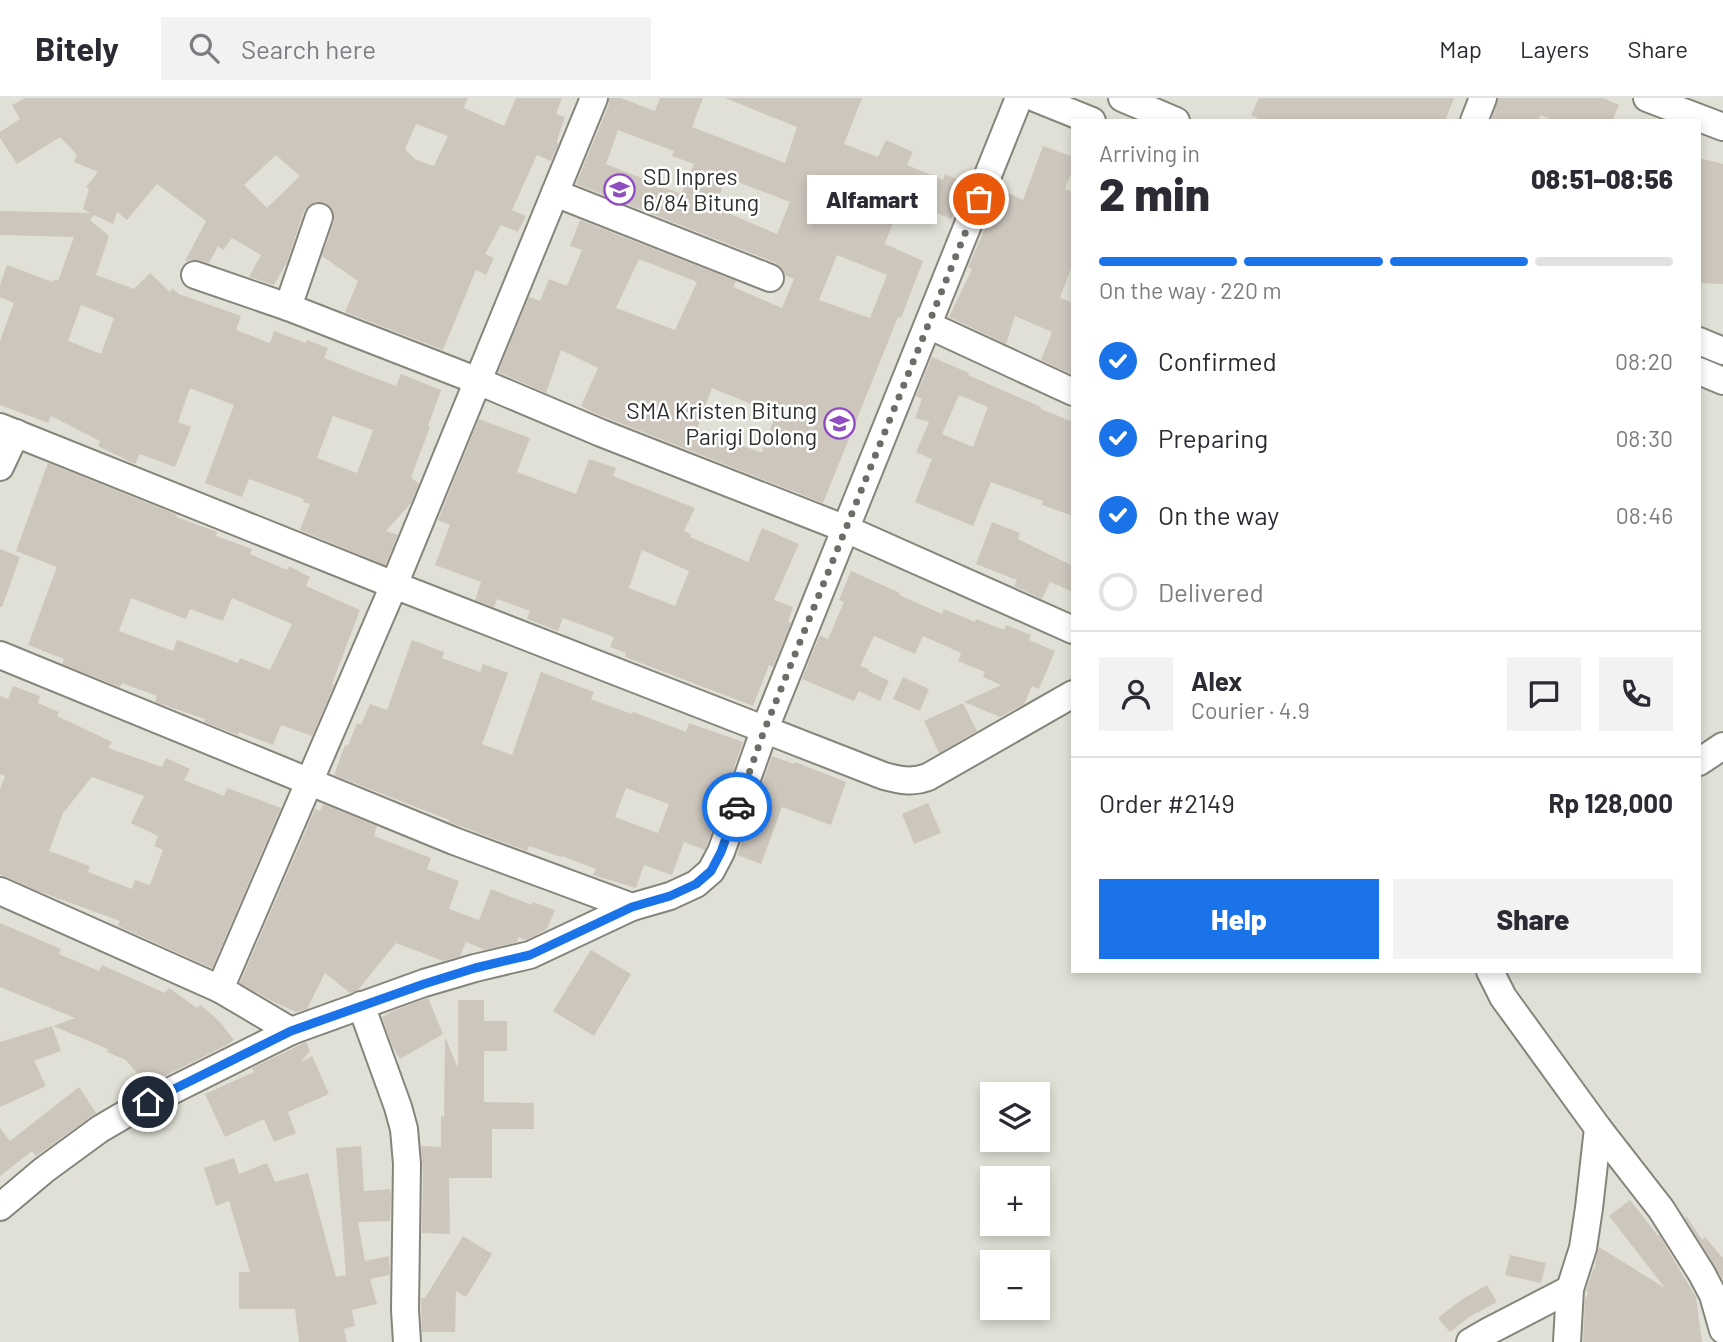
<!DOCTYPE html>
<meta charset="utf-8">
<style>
body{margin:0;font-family:Barlow,sans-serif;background:#f2f2f3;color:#2b2b33;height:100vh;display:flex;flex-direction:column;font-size:26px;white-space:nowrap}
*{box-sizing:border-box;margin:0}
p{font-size:23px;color:#7c7c81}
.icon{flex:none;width:38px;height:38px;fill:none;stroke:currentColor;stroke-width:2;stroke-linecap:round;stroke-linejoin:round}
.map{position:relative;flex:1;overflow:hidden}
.panel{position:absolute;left:1071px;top:21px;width:630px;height:854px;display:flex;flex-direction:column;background:#fff;border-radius:0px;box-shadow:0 4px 10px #0003}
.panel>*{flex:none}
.fabs{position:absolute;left:980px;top:984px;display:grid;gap:14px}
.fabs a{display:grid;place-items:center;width:70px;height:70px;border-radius:0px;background:#fff;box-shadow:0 4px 10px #0003;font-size:35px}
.pin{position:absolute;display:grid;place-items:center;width:60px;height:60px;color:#fff;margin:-30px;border:4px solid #fff;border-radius:50%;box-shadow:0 2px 7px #0007}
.courier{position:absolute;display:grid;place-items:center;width:70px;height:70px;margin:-35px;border:5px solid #1a73e8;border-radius:50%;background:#fff;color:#222;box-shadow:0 2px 9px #0007}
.bubble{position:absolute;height:49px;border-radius:0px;background:#fff;box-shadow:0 4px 10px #0003;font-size:23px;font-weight:800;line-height:49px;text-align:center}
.summary em{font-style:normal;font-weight:800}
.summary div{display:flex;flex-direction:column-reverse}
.summary{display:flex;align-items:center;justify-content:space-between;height:119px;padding:0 28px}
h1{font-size:46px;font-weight:800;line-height:52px}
.bar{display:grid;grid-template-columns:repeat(4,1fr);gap:10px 7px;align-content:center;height:84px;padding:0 28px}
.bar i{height:9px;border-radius:5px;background:#e1e1e2}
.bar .active{background:#1a73e8}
.bar p{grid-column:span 4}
.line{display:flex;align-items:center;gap:18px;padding:0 28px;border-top:2px solid #e1e1e2}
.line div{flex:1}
.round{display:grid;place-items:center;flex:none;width:74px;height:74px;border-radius:0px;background:#f2f2f3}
ol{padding:0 28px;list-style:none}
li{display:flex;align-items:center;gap:21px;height:77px}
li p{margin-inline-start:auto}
li .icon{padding:7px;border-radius:50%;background:#1a73e8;color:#fff;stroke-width:4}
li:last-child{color:#7c7c81}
li i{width:38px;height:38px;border:4px solid #e1e1e2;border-radius:50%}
.action{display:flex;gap:14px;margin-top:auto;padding:14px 28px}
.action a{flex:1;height:80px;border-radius:0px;background:#1a73e8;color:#fff;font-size:28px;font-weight:800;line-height:80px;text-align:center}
.action a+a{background:#f2f2f3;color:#2b2b33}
header{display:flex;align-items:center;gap:42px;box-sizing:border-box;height:98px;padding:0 35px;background:#fff;border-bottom:2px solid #e1e1e2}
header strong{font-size:33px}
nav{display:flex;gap:38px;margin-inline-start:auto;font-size:24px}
.search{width:490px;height:63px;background:#f2f2f3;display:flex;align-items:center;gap:18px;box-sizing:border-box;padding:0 24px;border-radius:0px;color:#7c7c81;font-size:26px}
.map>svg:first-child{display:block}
</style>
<header>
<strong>Bitely</strong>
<div class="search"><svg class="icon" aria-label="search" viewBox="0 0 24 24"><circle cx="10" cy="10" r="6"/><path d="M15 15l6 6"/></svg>Search here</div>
<nav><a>Map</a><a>Layers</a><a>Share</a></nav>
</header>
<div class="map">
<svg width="1723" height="1244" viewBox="0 0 1723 1244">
<rect width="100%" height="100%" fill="#e1e0d6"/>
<!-- building -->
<g fill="#cdc6bd" fill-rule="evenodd">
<path d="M25 0H468L464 10 504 28 516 0H562L556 16 565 19 557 43 558 47 551 63 537 57 512 112 526 118 518 134 501 127 485 156 494 160 486 177 476 172 443 252 345 214 358 183 322 158 334 124V117L331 109 325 104H315L308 108 304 113 287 164 274 187 249 179 261 157 232 140 223 152 218 148 209 165 199 162 185 163 206 123 157 86 127 122 117 114 113 126 94 117 90 122 109 138 96 177 134 191 150 175 170 194 172 190 179 196 241 218 236 232 270 245 274 233 306 245 307 242 328 250 324 260 354 272 396 288 401 276 441 292 428 328 430 329 411 379 419 386 411 405 386 433 398 437 385 467 300 432 310 406 303 404 304 401 249 381 242 399 205 385 234 307 190 290 178 324 191 329 175 369 140 356 135 366 98 348 100 343 51 318 48 325 0 307V243L14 205 0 199V187L7 167 53 184 54 181 58 183 74 139 0 137V113L91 115 83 111 89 91 86 89 98 74 74 64 77 57 60 39 17 66 0 40V34L20 21 12 7ZM416 26 448 38 434 68 416 62 405 51ZM276 57 300 78 267 110 244 87ZM81 207 114 220 101 256 68 243ZM333 318 373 332 357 375 317 360Z"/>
<path d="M609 0H621L655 13 660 0H703L692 29 785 65 797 29 725 0H862L844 46 878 59 886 42 913 54 907 67 943 82 945 76 966 85 951 121 902 100 885 146 923 163 901 220 898 219 823 405 592 314 581 308 598 270 561 252 546 295 498 274 529 199 540 203 549 181 567 188 582 152 570 148 580 122 736 183 733 189 782 210 794 181 785 177 782 170 776 165 576 86 609 6ZM618 32 674 53 672 58 694 66 681 96 606 66ZM727 80 790 104 777 136 714 109ZM837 157 887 177 870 220 819 202ZM639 161 697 184 675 232 616 210ZM712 290 776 316 762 354H760L697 331Z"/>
<path d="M1259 0H1454L1445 23H1264L1251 17Z"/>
<path d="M1498 0H1603L1619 7 1612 23H1554L1541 17 1538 23H1491Z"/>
<path d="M1043 48 1073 59V70L1065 91 1073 94V165L1060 200 1073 205V277L1041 262 1052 234 1015 218 1006 246 949 219 972 171 968 169 991 117 989 116 1000 91 1023 102Z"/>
<path d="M1699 60 1723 66V186L1699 185Z"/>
<path d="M932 259 969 275 968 277 1041 309V311L1073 324V418L1042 407 1043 403 991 384 973 428 915 404 932 361 916 354 929 324 915 320 922 301 916 298ZM959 297 988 309 973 349 942 336Z"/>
<path d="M479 321 530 340 517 374 576 396 589 361 616 370 613 378 695 410 684 433 691 436 690 439 748 464 762 430 799 446 774 502 793 509 788 524 791 525 773 569 769 567 753 608 625 559 626 555 610 549 614 539 563 520 558 533 527 521 530 513 497 501 494 509 475 502 481 484 435 467 450 427 438 422ZM642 452 689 473 675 508 629 490Z"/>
<path d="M48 365 177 417 176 419 217 434 216 438 252 451 250 456 287 472 289 468 310 479 306 488 360 512 332 586 334 587 312 638 281 627 273 647 239 634 238 637 204 624 205 621 155 604 157 598 122 585 120 589 62 566 64 561 28 547 57 469 16 453ZM131 500 186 521 190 511 223 523 232 500 292 526 270 572 240 560 238 565 177 542 173 553 119 533Z"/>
<path d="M992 424 1020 435 1018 441 1073 468V494L1050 484 1042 501 1014 488 1017 482 976 466Z"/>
<path d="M0 451 20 459 2 509H0Z"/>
<path d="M851 473 900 495 899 497 942 516 944 511 975 524 976 521 1004 532 1006 527 1031 537 1029 542 1055 553 1039 591 1032 588 1024 606 1000 619 964 604 1001 587 983 579 985 574 958 563 961 555 923 538 915 556 874 538 860 568 869 571 868 573 889 583 880 603 859 593 854 603 802 581 820 537 828 541 844 504 839 502Z"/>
<path d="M412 542 444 554 442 560 480 574 483 566 508 575 482 646 512 657 541 574 594 594 591 601 632 616 633 614 686 634 689 625 743 644 705 752 684 744 672 777 644 767 636 790 593 777 596 771 562 758 561 759 529 748 527 753 460 728 449 724V722L334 677 345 647 348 648 357 625 361 627 370 606 387 612ZM626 690 669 706 658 735 615 719Z"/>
<path d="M903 579 929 591 920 613 893 601Z"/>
<path d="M13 588 40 598 38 605 59 614 57 618 112 644 108 650 162 669 166 660 190 671 184 682 224 698 227 690 281 710 212 870 118 828 120 823 35 792 0 776V691L5 678 0 676V598L8 601ZM92 679 144 698 131 725 158 738 154 748 163 752 150 787 135 782 132 791 88 774 90 768 49 753 63 715Z"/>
<path d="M963 605 977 633 939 655 924 623Z"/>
<path d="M772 658 794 666 795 664 846 684 831 727 782 709 761 766 737 757Z"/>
<path d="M928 705 941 735 914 746 902 716Z"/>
<path d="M323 706 377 728 374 738 431 760 427 771 459 783 449 811 479 822 491 791 532 807 533 804 555 812 547 831 526 842 518 839 517 844 485 852 466 844 460 858 443 863 396 845 358 892 350 895 325 875 307 911 296 914 270 902 240 885 315 711 320 713Z"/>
<path d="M0 825 61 851 59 856 99 873 102 867 165 895 169 890 197 910 201 907 220 924 234 942 227 947 147 987 126 962 107 954 108 951 53 928 75 920 0 889Z"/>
<path d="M591 852 631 876 594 938 553 913Z"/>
<path d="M428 900 443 936 400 961 392 947 382 919 393 913Z"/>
<path d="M458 902H484V923H507V953H484V1004L534 1005V1031H492V1080H449L450 1136 422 1135 423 1075 421 1048 441 1049V1018L444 1019 445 939 458 970Z"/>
<path d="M52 928 61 953 34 963 46 988 0 1009V944Z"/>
<path d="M306 944 310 953 300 965 312 958 329 996 288 1014 296 1035 274 1044 264 1021 225 1039 205 996 254 974 252 970Z"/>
<path d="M79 989 96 1015 36 1058 32 1053 0 1078V1030L10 1043Z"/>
<path d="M361 1048 364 1093 390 1091 391 1098 390 1123 358 1124 365 1163 389 1158 390 1177 370 1181 377 1206 352 1212 355 1228 344 1231 347 1244H299L295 1211H239V1174H250L229 1103 216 1108 204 1070 234 1060 239 1076 267 1065 275 1084 308 1075 336 1179 346 1177 336 1050Z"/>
<path d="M1630 1102 1658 1138 1659 1137 1696 1199 1702 1244H1583L1585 1201 1588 1195 1586 1193 1593 1172 1596 1167 1595 1166 1599 1149 1665 1190 1609 1118Z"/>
<path d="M1687 1119 1702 1142 1705 1139 1723 1160V1182L1685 1120Z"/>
<path d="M463 1138 492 1156 466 1199 456 1193 455 1234H422L421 1200H425Z"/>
<path d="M1510 1157 1546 1165 1541 1185 1505 1177Z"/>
<path d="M1487 1187 1497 1204 1469 1219 1450 1234 1438 1220 1461 1202Z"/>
</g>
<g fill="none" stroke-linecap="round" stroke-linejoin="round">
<defs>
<g id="minor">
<path d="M1035 0 1092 23"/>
<path d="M1122 0 1176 23"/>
<path d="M1647 0 1723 29"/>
<path d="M1474 23 1483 0"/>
<path d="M555 95 770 180"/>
<path d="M195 177 288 209 478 283 601 335 846 431 1073 532"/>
<path d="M288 209 319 119"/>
<path d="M928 227 1073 294"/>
<path d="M1699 243 1723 253"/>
<path d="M1699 273 1723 283"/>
<path d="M0 329 394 487 594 0"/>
<path d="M0 369 16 335"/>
<path d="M0 557 454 743 632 809 670 798 696 786 711 773 721 754 764 633 1019 0"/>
<path d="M1699 664 1723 648"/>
<path d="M0 793 220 891 291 933 424 885 475 870 530 857 632 809"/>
<path d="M1490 873 1503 899 1598 1030 1589 1110 1583 1150 1570 1191 1567 1244"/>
<path d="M220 891 394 487 884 678C899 682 912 685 928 679L1073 596"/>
<path d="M361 907 398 1009 404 1031 407 1066 405 1212 407 1244"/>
<path d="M1598 1030 1661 1111 1702 1176 1713 1197 1723 1232"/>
<path d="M0 1109 44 1072 100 1031 129 1014 291 933"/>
<path d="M1470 1244 1489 1233 1570 1191"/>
</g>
</defs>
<!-- minor casing -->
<use href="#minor" stroke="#86857c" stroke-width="30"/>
<!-- minor -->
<use href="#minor" stroke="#fff" stroke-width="26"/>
</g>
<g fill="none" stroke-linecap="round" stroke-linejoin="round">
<!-- done -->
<path stroke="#6d6d67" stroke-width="7" stroke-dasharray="0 12.6" d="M737 709 764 633 979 101"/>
<!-- route -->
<path stroke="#1a73e8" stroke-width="9" d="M148 1004 291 933 424 886 475 870 530 857 632 809 670 798 696 786 711 773 721 754 737 709"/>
</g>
<!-- icons -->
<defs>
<symbol id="school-ring" viewBox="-11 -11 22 22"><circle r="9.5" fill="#fff" stroke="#904dc1" stroke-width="1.5"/><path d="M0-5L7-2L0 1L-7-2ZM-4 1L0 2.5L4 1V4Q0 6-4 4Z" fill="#904dc1"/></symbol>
</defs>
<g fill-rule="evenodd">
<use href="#school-ring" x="602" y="74" width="35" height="35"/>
<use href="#school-ring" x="822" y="308" width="35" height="35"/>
</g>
<g text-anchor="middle" stroke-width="5" stroke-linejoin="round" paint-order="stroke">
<!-- poi labels -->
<g font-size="23" fill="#2f2f2b" stroke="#fff" text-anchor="start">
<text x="643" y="87">SD Inpres<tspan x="643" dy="26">6/84 Bitung</tspan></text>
<text x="817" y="321" text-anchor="end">SMA Kristen Bitung<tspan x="817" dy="26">Parigi Dolong</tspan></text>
</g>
</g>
</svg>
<div class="fabs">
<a><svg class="icon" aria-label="layers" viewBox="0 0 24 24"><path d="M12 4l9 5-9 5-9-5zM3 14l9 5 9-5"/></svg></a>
<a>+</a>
<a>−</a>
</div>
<div class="pin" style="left:979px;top:101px;background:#ea580c"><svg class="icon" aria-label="bag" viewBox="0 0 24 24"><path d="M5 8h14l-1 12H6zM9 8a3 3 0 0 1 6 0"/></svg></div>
<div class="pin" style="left:148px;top:1004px;background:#1f2937"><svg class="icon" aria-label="home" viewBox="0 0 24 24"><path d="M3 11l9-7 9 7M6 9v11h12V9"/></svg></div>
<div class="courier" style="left:737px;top:709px"><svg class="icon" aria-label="car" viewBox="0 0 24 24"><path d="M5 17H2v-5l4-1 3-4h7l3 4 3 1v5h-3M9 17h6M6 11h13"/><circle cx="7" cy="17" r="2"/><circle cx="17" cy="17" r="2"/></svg></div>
<div class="bubble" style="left:807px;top:77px;width:130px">Alfamart</div>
<section class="panel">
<div class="summary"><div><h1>2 min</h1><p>Arriving in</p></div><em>08:51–08:56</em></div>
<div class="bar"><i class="active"></i><i class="active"></i><i class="active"></i><i></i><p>On the way · 220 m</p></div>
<ol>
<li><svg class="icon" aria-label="check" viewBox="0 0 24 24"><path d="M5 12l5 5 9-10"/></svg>Confirmed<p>08:20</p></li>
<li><svg class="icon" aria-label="check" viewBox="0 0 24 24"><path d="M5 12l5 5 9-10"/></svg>Preparing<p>08:30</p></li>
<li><svg class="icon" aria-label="check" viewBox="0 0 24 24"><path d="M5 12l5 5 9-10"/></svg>On the way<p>08:46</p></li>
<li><i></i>Delivered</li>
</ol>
<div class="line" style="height:126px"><a class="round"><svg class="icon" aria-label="person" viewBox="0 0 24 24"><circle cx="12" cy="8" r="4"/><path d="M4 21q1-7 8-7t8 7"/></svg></a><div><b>Alex</b><p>Courier · 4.9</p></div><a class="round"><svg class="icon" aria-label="chat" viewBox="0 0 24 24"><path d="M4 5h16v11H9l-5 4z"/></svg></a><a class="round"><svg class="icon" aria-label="phone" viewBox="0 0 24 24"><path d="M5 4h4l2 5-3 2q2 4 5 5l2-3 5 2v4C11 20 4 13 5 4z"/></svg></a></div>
<div class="line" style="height:91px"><div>Order #2149</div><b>Rp 128,000</b></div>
<div class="action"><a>Help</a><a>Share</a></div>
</section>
</div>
